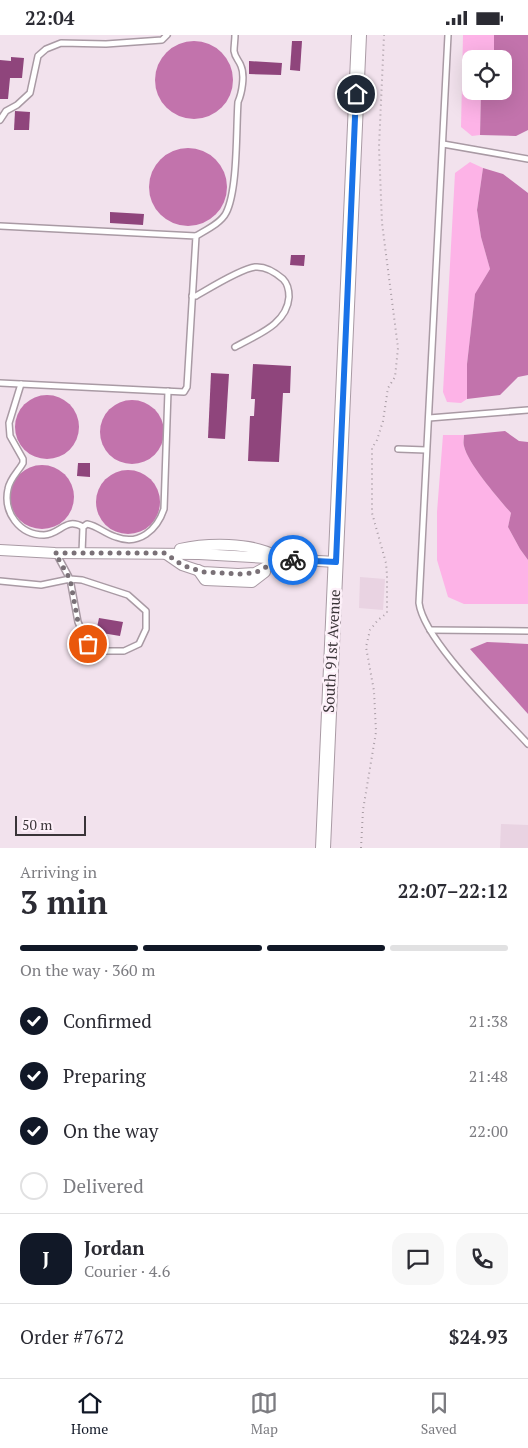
<!DOCTYPE html>
<meta charset="utf-8">
<style>
body{margin:0;font-family:"PT Serif",serif;background:#f7f7f7;color:#2b2b33;height:100vh;display:flex;flex-direction:column;font-size:19px;white-space:nowrap}
*{box-sizing:border-box;margin:0}
p{font-size:16px;color:#7c7c81}
.icon{flex:none;width:28px;height:28px;fill:none;stroke:currentColor;stroke-width:2;stroke-linecap:round;stroke-linejoin:round}
.map{position:relative;height:813px;overflow:hidden}
.panel{display:flex;flex-direction:column;background:#fff;flex:1}
.panel>*{flex:none}
.controls{position:absolute;left:462px;top:15px;display:grid;gap:10px}
.controls a{display:grid;place-items:center;width:50px;height:50px;border-radius:10px;background:#fff;box-shadow:0 5px 20px #0002;font-size:25px}
.scale{position:absolute;left:15px;bottom:12px;width:71px;box-sizing:border-box;padding-left:5px;border:2px solid #3a3438;border-top:0;font-size:14px;line-height:18px;white-space:nowrap;color:#3a3438;-webkit-text-stroke:4px #fdf0f9;paint-order:stroke}
.pin{position:absolute;display:grid;place-items:center;width:42px;height:42px;color:#fff;margin:-21px;border:2px solid #fff;border-radius:50%;box-shadow:0 1px 5px #0007}
.courier{position:absolute;display:grid;place-items:center;width:50px;height:50px;margin:-25px;border:4px solid #1a73e8;border-radius:50%;background:#fff;color:#222;box-shadow:0 1px 6px #0007}
.head em{font-style:normal;font-weight:700}
.head div{display:flex;flex-direction:column-reverse}
.head{display:flex;align-items:center;justify-content:space-between;height:85px;padding:0 20px}
h1{font-size:32px;font-weight:700;line-height:38px}
.bar{display:grid;grid-template-columns:repeat(4,1fr);gap:8px 5px;align-content:center;height:60px;padding:0 20px}
.bar i{height:6px;border-radius:4px;background:#e1e1e2}
.bar .selected{background:#111827}
.bar p{grid-column:span 4}
.line{display:flex;align-items:center;gap:12px;padding:0 20px;border-top:1px solid #e1e1e2}
.line div{flex:1}
.round{display:grid;place-items:center;flex:none;width:52px;height:52px;border-radius:15px;background:#f7f7f7}
ol{padding:0 20px;list-style:none}
li{display:flex;align-items:center;gap:15px;height:55px}
li p{margin-inline-start:auto}
li .icon{padding:5px;border-radius:50%;background:#111827;color:#fff;stroke-width:4}
li:last-child{color:#7c7c81}
li i{width:28px;height:28px;border:2px solid #e1e1e2;border-radius:50%}
.status{display:flex;justify-content:space-between;align-items:center;height:35px;padding:0 25px;background:#fff;direction:ltr}
.status svg{height:14px;fill:currentColor}
.menu{display:flex;justify-content:space-around;align-items:center;height:70px;border-top:1px solid #e1e1e2;background:#fff;font-size:14px;color:#7c7c81}
.menu a{display:grid;justify-items:center;gap:2px}
.menu .selected{color:#111827}
.map>svg:first-child{display:block}
</style>
<div class="status"><b>22:04</b><svg viewBox="0 0 49 12"><path d="M0 12V9h3v3zM5 12V6h3v6zM10 12V3h3v9zM15 12V0h3v12zM26 1h20v11H26zM47 4h2v5h-2z"/></svg></div>
<div class="map">
<svg width="528" height="813" viewBox="0 0 528 813">
<rect width="100%" height="100%" fill="#f2e2ed"/>
<!-- built -->
<g fill="#e9d3e2">
<path d="M360 542 385 544 383 575 359 573Z"/>
<path d="M501 789 528 790V813H500Z"/>
</g>
<!-- green -->
<g fill="#fdb3e7">
<path d="M463 0H494V16L490 24H471V56H481L480 100 472 101 461 92Z"/>
<path d="M470 127 483 133 477 175 481 202 490 234 475 260 467 329V364L461 368 447 367 443 357 455 138Z"/>
<path d="M443 400H464C464 403 463 408 464 411 468 429 499 464 511 478L508 492 520 514 528 525V569H464L448 562 437 525V477Z"/>
</g>
<!-- water -->
<g fill="#c273ac">
<path d="M494 0H528V95L516 101 480 100 481 56H504V24H490L494 16Z"/>
<circle cx="194" cy="45" r="39"/>
<circle cx="188" cy="152" r="39"/>
<path d="M483 133 503 139 528 158V340L518 342 500 360 467 364V329L475 259 490 234 481 202 477 175Z"/>
<circle cx="47" cy="392" r="32"/>
<circle cx="132" cy="397" r="32"/>
<path d="M505 396 519 406 528 407V525L520 514 508 492 511 478C499 464 468 429 464 411 463 408 464 403 464 400Z"/>
<circle cx="42" cy="462" r="32"/>
<circle cx="128" cy="467" r="32"/>
<path d="M487 607 528 609V679L470 614Z"/>
</g>
<!-- building -->
<g fill="#8f457c">
<path d="M292 6H302L300 36 290 35Z"/>
<path d="M11 22 24 23 22 43H10L8 64H0V25L11 26Z"/>
<path d="M249 26 282 28 281 40 249 39Z"/>
<path d="M15 76 30 77 29 95H14Z"/>
<path d="M110 177 144 179 143 190 110 188Z"/>
<path d="M291 220H305L304 231 290 230Z"/>
<path d="M253 329 291 331 290 358H283L279 427 248 426 250 381H254L255 364H251Z"/>
<path d="M211 338 229 339 225 404 208 403Z"/>
<path d="M78 428H90V442L77 441Z"/>
<path d="M99 583 123 587 120 601 96 597Z"/>
</g>
<g fill="none" stroke-linecap="round" stroke-linejoin="round">
<defs>
<g id="lane">
<path d="M448 0 419 568C424 606 500 678 528 709"/>
<path d="M0 85 6 76 17 70 30 58 38 21 46 14 61 8 106 9 162 5 167 0"/>
<path d="M443 109 528 124"/>
<path d="M0 191 196 201 187 352 184 357 0 348"/>
<path d="M196 201C206 195 221 188 226 178 238 155 236 94 238 67 242 58 245 40 241 31 239 25 235 23 234 16 234 11 235 5 235 0"/>
<path d="M192 261H196C210 253 240 234 255 232 266 231 275 237 283 244 288 249 289 255 289 262 287 290 256 300 235 312"/>
<path d="M21 349 9 388 10 401 23 424V428C18 437 10 443 8 454 3 477 19 500 44 500 61 499 65 482 83 492"/>
<path d="M429 383 528 375"/>
<path d="M398 414 426 415"/>
<path d="M82 518 83 492 87 489C98 491 105 499 116 502 139 511 157 495 164 474L168 356"/>
<path d="M0 546 41 550 70 544 82 545 128 560 146 576V594L139 609 124 616H100L88 609 78 587 70 544 56 518"/>
<path d="M430 595 528 596"/>
</g>
<g id="street">
<path d="M180 514C207 508 251 507 276 521"/>
<path d="M0 515 55 518 199 519 336 527"/>
<path d="M166 519 182 530 203 537 238 539 255 538 281 524"/>
<path d="M198 535 205 545 252 547 265 537"/>
</g>
<path id="secondary" d="M323 813 359 0"/>
</defs>
<!-- lane casing -->
<use href="#lane" stroke="#a99aa4" stroke-width="8"/>
<!-- street casing -->
<use href="#street" stroke="#a99aa4" stroke-width="12"/>
<!-- secondary casing -->
<use href="#secondary" stroke="#a99aa4" stroke-width="16"/>
<!-- path -->
<path stroke="#a89ca4" stroke-width="2" stroke-dasharray="1 4" stroke-linecap="butt" d="M361 813 363 775 376 697 374 656 366 612 370 595 378 585 387 578V540L386 528 372 478V413L377 405 383 386 388 353 395 342 398 313 382 188 379 112 384 0"/>
<!-- lane -->
<use href="#lane" stroke="#fff" stroke-width="5"/>
<!-- street -->
<use href="#street" stroke="#fff" stroke-width="10"/>
<!-- secondary -->
<use href="#secondary" stroke="#fff" stroke-width="14"/>
</g>
<g fill="none" stroke-linecap="round" stroke-linejoin="round">
<!-- done -->
<path stroke="#7a7177" stroke-width="5" stroke-dasharray="0 9" d="M88 609 78 587 70 544 55 518H165L182 530 203 537 238 539 255 538 281 524 293 525"/>
<!-- route -->
<path stroke="#1a73e8" stroke-width="6" d="M293 525 336 527 356 59"/>
</g>
<g text-anchor="middle" stroke-width="5" stroke-linejoin="round" paint-order="stroke">
<!-- street labels -->
<g font-size="15" fill="#3a3438" stroke="#fdf0f9">
<text transform="translate(332 616) rotate(-87)" y="5">South 91st Avenue</text>
</g>
</g>
</svg>
<div class="controls">
<a><svg class="icon" aria-label="locate" viewBox="0 0 24 24"><circle cx="12" cy="12" r="6"/><path d="M12 2v4M12 18v4M2 12h4M18 12h4"/></svg></a>
</div>
<div class="scale">50 m</div>
<div class="pin" style="left:88px;top:609px;background:#ea580c"><svg class="icon" aria-label="bag" viewBox="0 0 24 24"><path d="M5 8h14l-1 12H6zM9 8a3 3 0 0 1 6 0"/></svg></div>
<div class="pin" style="left:356px;top:59px;background:#1f2937"><svg class="icon" aria-label="home" viewBox="0 0 24 24"><path d="M3 11l9-7 9 7M6 9v11h12V9"/></svg></div>
<div class="courier" style="left:293px;top:525px"><svg class="icon" aria-label="bike" viewBox="0 0 24 24"><circle cx="6" cy="16" r="4"/><circle cx="18" cy="16" r="4"/><path d="M6 16l4-8h5l3 8M10 8l3 8H6M13 5h3"/></svg></div>
</div>
<section class="panel">
<div class="head"><div><h1>3 min</h1><p>Arriving in</p></div><em>22:07–22:12</em></div>
<div class="bar"><i class="selected"></i><i class="selected"></i><i class="selected"></i><i></i><p>On the way · 360 m</p></div>
<ol>
<li><svg class="icon" aria-label="check" viewBox="0 0 24 24"><path d="M5 12l5 5 9-10"/></svg>Confirmed<p>21:38</p></li>
<li><svg class="icon" aria-label="check" viewBox="0 0 24 24"><path d="M5 12l5 5 9-10"/></svg>Preparing<p>21:48</p></li>
<li><svg class="icon" aria-label="check" viewBox="0 0 24 24"><path d="M5 12l5 5 9-10"/></svg>On the way<p>22:00</p></li>
<li><i></i>Delivered</li>
</ol>
<div class="line" style="height:90px"><b class="round" style="background:#111827;color:#fff">J</b><div><b>Jordan</b><p>Courier · 4.6</p></div><a class="round"><svg class="icon" aria-label="chat" viewBox="0 0 24 24"><path d="M4 5h16v11H9l-5 4z"/></svg></a><a class="round"><svg class="icon" aria-label="phone" viewBox="0 0 24 24"><path d="M5 4h4l2 5-3 2q2 4 5 5l2-3 5 2v4C11 20 4 13 5 4z"/></svg></a></div>
<div class="line" style="height:65px"><div>Order #7672</div><b>$24.93</b></div>
</section>
<nav class="menu">
<a class="selected"><svg class="icon" aria-label="home" viewBox="0 0 24 24"><path d="M3 11l9-7 9 7M6 9v11h12V9"/></svg>Home</a>
<a><svg class="icon" aria-label="map" viewBox="0 0 24 24"><path d="M3 6l6-2 6 2 6-2v14l-6 2-6-2-6 2zM9 4v14M15 6v14"/></svg>Map</a>
<a><svg class="icon" aria-label="saved" viewBox="0 0 24 24"><path d="M7 4h10v16l-5-4-5 4z"/></svg>Saved</a>
</nav>
